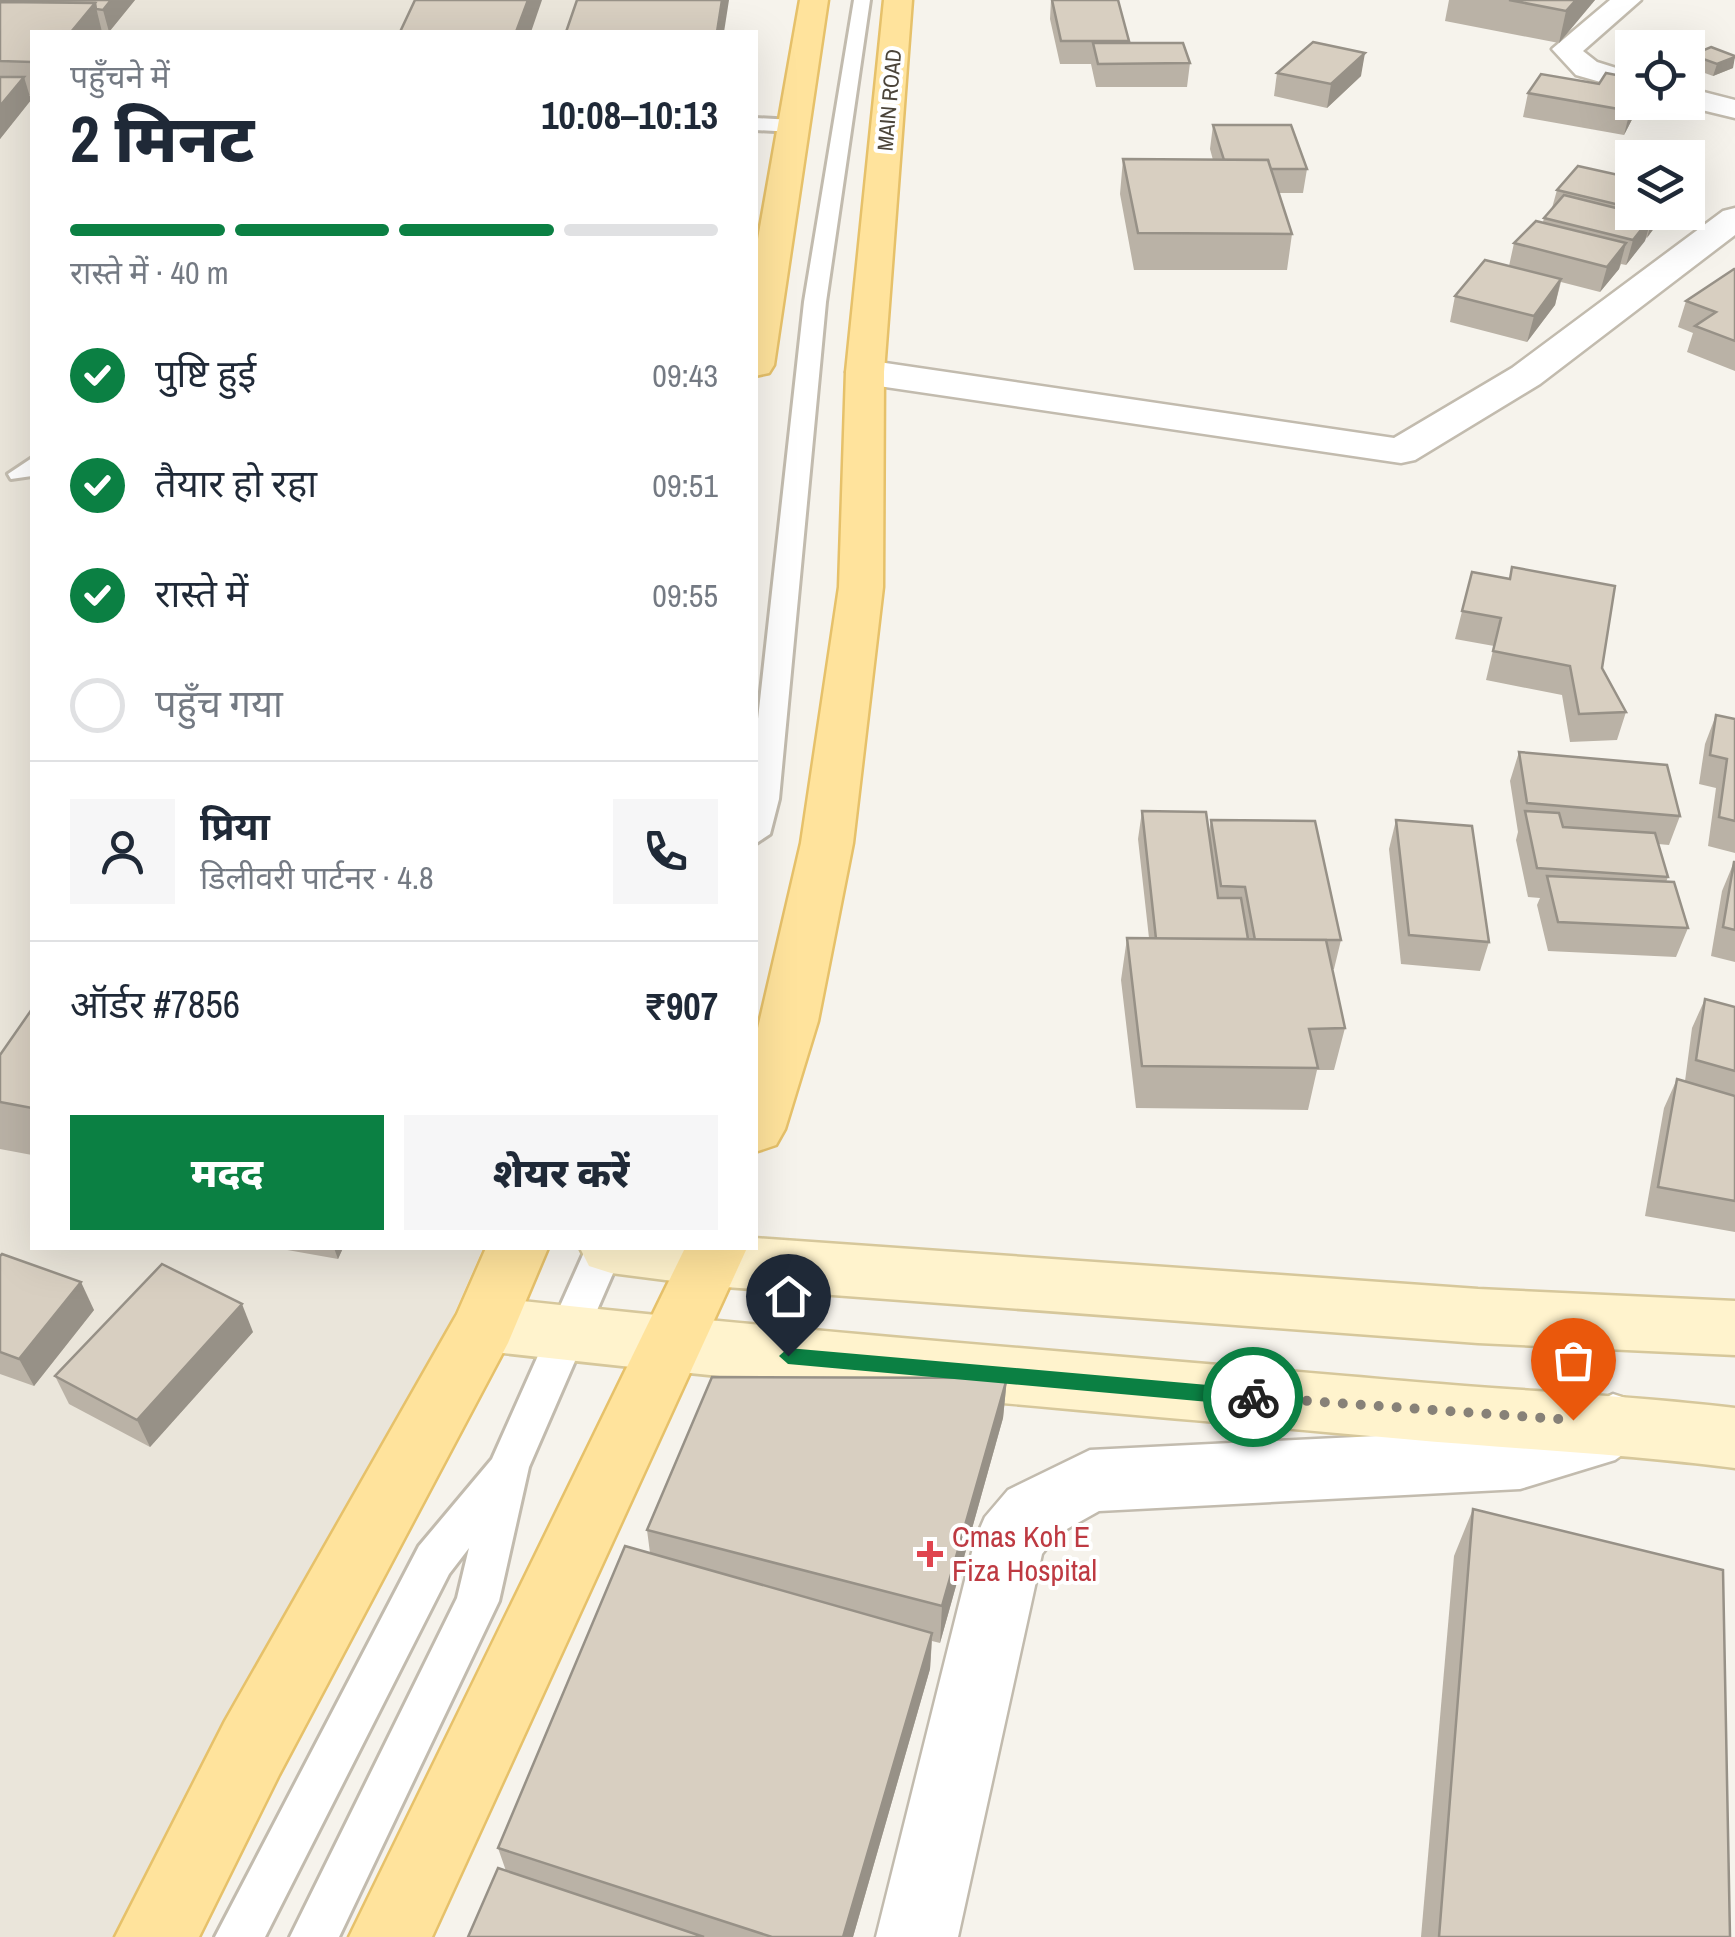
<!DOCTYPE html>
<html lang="hi">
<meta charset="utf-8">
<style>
body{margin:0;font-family:"Archivo Narrow","Noto Sans Devanagari",sans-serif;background:#f6f6f7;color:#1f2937;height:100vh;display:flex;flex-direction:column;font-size:38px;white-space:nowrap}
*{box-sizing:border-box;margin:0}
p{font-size:32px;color:#747a83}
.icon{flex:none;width:55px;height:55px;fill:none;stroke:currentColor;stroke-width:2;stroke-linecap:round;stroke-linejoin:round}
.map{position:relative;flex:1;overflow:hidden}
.drawer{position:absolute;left:30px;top:30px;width:728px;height:1220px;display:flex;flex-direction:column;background:#fff;border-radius:0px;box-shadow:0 10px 40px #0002}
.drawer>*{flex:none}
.fabs{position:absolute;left:1615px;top:30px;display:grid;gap:20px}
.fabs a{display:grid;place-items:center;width:90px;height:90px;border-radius:0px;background:#fff;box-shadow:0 10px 40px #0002;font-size:50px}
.pin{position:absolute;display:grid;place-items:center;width:85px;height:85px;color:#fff;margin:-102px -42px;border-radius:50% 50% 50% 0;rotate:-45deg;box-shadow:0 0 10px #0007}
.pin .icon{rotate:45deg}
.courier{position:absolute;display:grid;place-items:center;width:100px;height:100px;margin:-50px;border:8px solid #0b8043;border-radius:50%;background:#fff;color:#222;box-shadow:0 2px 12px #0007}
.summary em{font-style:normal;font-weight:800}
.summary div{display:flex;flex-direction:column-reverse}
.summary{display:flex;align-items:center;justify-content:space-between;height:170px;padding:0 40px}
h1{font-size:65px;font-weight:800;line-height:75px}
.bar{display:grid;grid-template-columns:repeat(4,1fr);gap:15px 10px;align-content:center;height:120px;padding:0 40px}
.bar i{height:12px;border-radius:8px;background:#e0e1e3}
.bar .active{background:#0b8043}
.bar p{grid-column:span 4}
.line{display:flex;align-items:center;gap:25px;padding:0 40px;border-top:2px solid #e0e1e3}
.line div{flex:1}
.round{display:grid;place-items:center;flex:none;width:105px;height:105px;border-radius:0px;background:#f6f6f7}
ol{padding:0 40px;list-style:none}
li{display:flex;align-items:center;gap:30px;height:110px}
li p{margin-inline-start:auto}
li .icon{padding:10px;border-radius:50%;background:#0b8043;color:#fff;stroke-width:4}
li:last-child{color:#747a83}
li i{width:55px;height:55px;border:5px solid #e0e1e3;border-radius:50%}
.primary-button{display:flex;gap:20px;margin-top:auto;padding:20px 40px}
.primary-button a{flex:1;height:115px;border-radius:0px;background:#0b8043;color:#fff;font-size:40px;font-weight:800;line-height:115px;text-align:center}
.primary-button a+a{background:#f6f6f7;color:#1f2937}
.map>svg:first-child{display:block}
</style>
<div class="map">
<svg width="1735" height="1937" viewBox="0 0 1735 1937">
<rect width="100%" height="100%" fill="#f6f3ec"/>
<!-- residential -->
<path fill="#eae5da" d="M15 0H615L605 32H32V1248H483L347 1558 122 1937H0V15Z"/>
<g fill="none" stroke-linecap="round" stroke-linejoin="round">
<defs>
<g id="lane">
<path d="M854 0H870L826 302 779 799 770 834 755 844V746L804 302Z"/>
<path d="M755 118 793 120 802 126 793 132 755 130Z"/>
<path d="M32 458V476L11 479 8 474Z"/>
<path d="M586 1248H624L529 1467 499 1601 339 1937H290L457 1598 469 1548 449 1574 265 1937H215L419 1546 492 1459Z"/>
</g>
<g id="street">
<path d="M1610 0H1641L1583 51 1597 62 1632 73V91L1576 75 1552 49Z"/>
<path d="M1688 88 1735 100V118L1677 104 1688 102Z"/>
<path d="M1735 208V235L1540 384 1415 460 1401 463 865 384 851 380 846 372 851 364 865 360 1394 438 1512 368 1723 211Z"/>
<path d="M1613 1394 1637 1402 1647 1423 1637 1444 1615 1460 1520 1489 1099 1511 1058 1534 1042 1554 958 1937H876L975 1540 985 1517 1008 1490 1090 1450 1520 1429 1572 1415Z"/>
</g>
<g id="secondary">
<path d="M755 1238 1478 1289 1735 1301V1355L1478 1343 712 1286 611 1273 589 1266 580 1248H755Z"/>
<path d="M485 1297C791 1331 1097 1354 1404 1381 1514 1391 1625 1395 1735 1408V1468C1625 1454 1514 1449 1404 1439 1097 1411 791 1386 485 1351L462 1343 453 1324 462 1305Z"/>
</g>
<g id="primary">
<path d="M800 0H828L774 365 769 373 755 376V256Z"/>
<path d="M884 0H912L884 372 883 587 853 843 818 1021 785 1129 776 1145 755 1152V1041L801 843 839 587 846 372Z"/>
<path d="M486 1248H548L508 1343 279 1775 199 1937H115L225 1721 457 1314Z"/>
<path d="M685 1248H747L432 1937H349Z"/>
</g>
</defs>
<!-- lane casing -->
<use href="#lane" stroke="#c2bbae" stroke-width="6"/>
<!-- street casing -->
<use href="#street" stroke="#c2bbae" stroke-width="5"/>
<!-- secondary casing -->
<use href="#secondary" stroke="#d6c79b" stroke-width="5"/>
<!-- primary casing -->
<use href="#primary" stroke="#e6c16a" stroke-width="5"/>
<!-- lane -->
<use href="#lane" fill="#fff" fill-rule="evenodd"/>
<!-- street -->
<use href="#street" fill="#fff" fill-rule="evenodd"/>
<!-- secondary -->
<use href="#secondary" fill="#fff3cd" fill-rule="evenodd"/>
<!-- primary -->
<use href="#primary" fill="#ffe39c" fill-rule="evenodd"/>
</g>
<!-- wall -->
<g fill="#bab2a6">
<path d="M0 0H135L109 32H32V95H29L31 100 0 139Z"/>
<path d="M1051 0H1118L1129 43 1190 63 1187 87H1096L1091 64H1060L1050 19Z"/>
<path d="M1449 0H1595L1559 43 1445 21Z"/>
<path d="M1692 55 1733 68 1713 76 1688 67Z"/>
<path d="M1277 73 1361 76 1327 108 1274 96Z"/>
<path d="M1528 93 1632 102H1641L1624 135 1523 117Z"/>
<path d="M1213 125 1307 169 1303 193H1279L1292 234 1287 270H1134L1120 194 1123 159 1213 160 1210 149Z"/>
<path d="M1632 178V212H1666L1626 265 1621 264 1619 269 1600 292 1561 282 1555 305 1527 342 1450 322 1455 296 1509 266 1514 243 1543 222 1544 218 1552 208 1557 190Z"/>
<path d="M1735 270V371L1687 352 1693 333 1678 327 1686 301Z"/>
<path d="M1472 572 1602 668 1626 712 1617 740 1570 742 1562 695 1486 680 1494 646 1455 639Z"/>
<path d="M1716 715 1735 719V853L1708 846 1716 788 1699 784 1705 744Z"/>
<path d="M1519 752 1680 816 1669 845 1658 844 1668 877 1666 882 1688 928 1676 957 1548 951 1537 905 1540 898 1528 897 1516 840 1518 832 1510 781Z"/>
<path d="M1142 811 1209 832 1211 820 1341 940 1334 969H1332L1345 1028 1334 1070H1317L1308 1110 1136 1108 1121 980 1127 938H1149L1138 839Z"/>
<path d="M1396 820 1489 942 1480 971 1401 964 1389 849Z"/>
<path d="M1734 862H1735V962L1711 956 1722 891Z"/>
<path d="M1705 999 1735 1007V1232L1645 1216 1664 1108 1677 1079 1685 1081 1692 1028Z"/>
<path d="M32 1009V1155L0 1149V1055Z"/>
<path d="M276 1248H343L338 1259Z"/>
<path d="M0 1256 94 1310 34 1386 0 1374Z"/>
<path d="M253 1332 150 1447 69 1404 55 1376Z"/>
<path d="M1007 1378 1003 1418 940 1643 932 1641 930 1669 853 1937H468L506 1871 498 1848 650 1553 647 1530Z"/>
<path d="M1473 1509 1730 1937H1421L1454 1556Z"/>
</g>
<!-- shaded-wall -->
<g fill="#979187">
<path d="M111 0H135L109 32 103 10Z"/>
<path d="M528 0H542L531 32H516Z"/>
<path d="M722 0H729L724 32H717Z"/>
<path d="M1576 0H1595L1559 43 1566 11Z"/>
<path d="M95 3 102 32H71Z"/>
<path d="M1365 53 1361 76 1327 108 1331 84Z"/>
<path d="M1735 57 1733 68 1713 76 1717 64Z"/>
<path d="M24 77 31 100 0 139V106Z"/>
<path d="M1635 102H1641L1624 135 1630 111Z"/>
<path d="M1654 212H1666L1647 238Z"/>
<path d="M1652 216 1645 241 1626 265 1633 240Z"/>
<path d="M1626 243 1619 269 1600 292 1607 267Z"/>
<path d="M1561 279 1555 305 1527 342 1534 316Z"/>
<path d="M334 1248H343L338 1259Z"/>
<path d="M81 1282 94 1310 34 1386 19 1359Z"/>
<path d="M242 1304 253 1332 150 1447 137 1420Z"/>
<path d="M1007 1378 1003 1418 940 1643 942 1606Z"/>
<path d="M932 1633 930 1669 853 1937H843Z"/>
</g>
<!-- building -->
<g fill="#d8cfc1" stroke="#979187" stroke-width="2.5">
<path d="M0 0H111L103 10 96 9 95 3 0 2Z"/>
<path d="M415 0H528L516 32H400Z"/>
<path d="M577 0H722L717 32H566Z"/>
<path d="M1052 0H1118L1129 41H1061Z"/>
<path d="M1509 0H1576L1566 11Z"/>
<path d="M0 2 95 3 71 32H32V62L0 61Z"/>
<path d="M1313 42 1365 53 1331 84 1277 73Z"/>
<path d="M1093 43H1183L1190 63 1098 64Z"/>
<path d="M1711 47 1735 56V57L1717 64 1692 55Z"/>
<path d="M1606 73 1632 78V102H1635L1630 111 1528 93 1541 74 1599 84Z"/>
<path d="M0 77H24L0 106Z"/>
<path d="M1213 125H1291L1307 169H1270L1268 160H1224Z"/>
<path d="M1123 159 1268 160 1292 234 1138 233Z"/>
<path d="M1578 166 1632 178V208L1557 190Z"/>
<path d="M1564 195 1632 212 1652 216 1633 240 1544 218Z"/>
<path d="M1536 221 1626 243 1607 267 1514 243Z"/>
<path d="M1485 260 1561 279 1534 316 1455 296Z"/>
<path d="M1734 269 1735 270V341L1695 326 1716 312 1686 301Z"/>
<path d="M1512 567 1615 586 1602 668 1626 712 1579 714 1570 666 1493 651 1501 618 1462 611 1472 572 1510 579Z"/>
<path d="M1716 715 1735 719V821L1719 817 1727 759 1710 755Z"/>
<path d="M1519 752 1667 765 1680 816 1527 803Z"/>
<path d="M1142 811 1206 812 1218 898H1241L1248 939H1156Z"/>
<path d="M1525 811 1559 813 1563 827 1655 833 1668 877 1537 868Z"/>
<path d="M1211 820 1315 821 1341 940H1255L1245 887 1221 886Z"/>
<path d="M1396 820 1472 826 1489 942 1409 935Z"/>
<path d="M1734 862H1735V930L1723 927Z"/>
<path d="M1547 876 1674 882 1688 928 1558 922Z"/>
<path d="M1127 938 1326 940 1345 1028 1309 1029 1318 1068 1142 1066Z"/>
<path d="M1705 999 1735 1007V1071L1696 1060Z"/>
<path d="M32 1009V1108L0 1102V1055Z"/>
<path d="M1677 1079 1735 1096V1201L1658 1187Z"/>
<path d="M2 1254 81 1282 19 1359 0 1352V1256Z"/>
<path d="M162 1264 242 1304 137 1420 55 1376Z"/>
<path d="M712 1377 1007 1378 942 1606 647 1530Z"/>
<path d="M1473 1509 1723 1570 1730 1937H1439Z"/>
<path d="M625 1546 932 1633 843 1937H772L498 1848Z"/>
<path d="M498 1868 704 1937H468Z"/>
</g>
<!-- route -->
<path fill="#0b8043" d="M788 1348 1253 1389 1263 1397 1253 1406 788 1364 779 1356Z"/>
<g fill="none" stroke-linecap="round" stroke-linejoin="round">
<!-- done -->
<path stroke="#878178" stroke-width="10" stroke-dasharray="0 18" d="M1253 1397 1573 1420"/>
</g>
<!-- markers -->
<path fill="#e0444e" stroke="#fff" stroke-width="4" d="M925 1539h10v10h10v10h-10v10h-10v-10h-10v-10h10z"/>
<g text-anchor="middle" stroke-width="8" stroke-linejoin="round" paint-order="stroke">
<!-- far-street labels -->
<g font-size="22" fill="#4b4439" stroke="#fff">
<text transform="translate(889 100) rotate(-85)" y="8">MAIN ROAD</text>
</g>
<!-- near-health labels -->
<g font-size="30" fill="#be3a42" stroke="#fff" text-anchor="start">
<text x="952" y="1547">Cmas Koh E<tspan x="952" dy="34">Fiza Hospital</tspan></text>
</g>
</g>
</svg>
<div class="fabs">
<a><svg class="icon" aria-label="locate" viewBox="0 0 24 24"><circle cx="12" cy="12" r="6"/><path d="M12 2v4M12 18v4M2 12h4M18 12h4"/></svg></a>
<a><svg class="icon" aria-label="layers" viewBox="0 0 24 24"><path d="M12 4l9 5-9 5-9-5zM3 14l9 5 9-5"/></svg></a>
</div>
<div class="pin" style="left:1573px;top:1420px;background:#ea580c"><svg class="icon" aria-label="bag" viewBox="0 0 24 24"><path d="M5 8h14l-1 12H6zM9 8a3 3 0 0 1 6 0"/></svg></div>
<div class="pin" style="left:788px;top:1356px;background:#1f2937"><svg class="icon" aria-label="home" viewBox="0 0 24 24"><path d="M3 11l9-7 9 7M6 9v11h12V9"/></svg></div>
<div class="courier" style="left:1253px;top:1397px"><svg class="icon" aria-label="bike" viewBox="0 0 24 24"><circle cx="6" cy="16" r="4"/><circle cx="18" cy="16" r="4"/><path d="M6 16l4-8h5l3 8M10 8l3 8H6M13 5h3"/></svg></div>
<section class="drawer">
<div class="summary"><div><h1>2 मिनट</h1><p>पहुँचने में</p></div><em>10:08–10:13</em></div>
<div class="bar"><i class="active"></i><i class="active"></i><i class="active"></i><i></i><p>रास्ते में · 40 m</p></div>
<ol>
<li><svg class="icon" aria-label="check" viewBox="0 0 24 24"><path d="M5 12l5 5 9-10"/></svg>पुष्टि हुई<p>09:43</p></li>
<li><svg class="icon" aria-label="check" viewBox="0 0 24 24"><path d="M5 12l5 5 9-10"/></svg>तैयार हो रहा<p>09:51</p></li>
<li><svg class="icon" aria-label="check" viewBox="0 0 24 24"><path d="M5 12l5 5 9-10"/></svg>रास्ते में<p>09:55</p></li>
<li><i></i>पहुँच गया</li>
</ol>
<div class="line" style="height:180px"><a class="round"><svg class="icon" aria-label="person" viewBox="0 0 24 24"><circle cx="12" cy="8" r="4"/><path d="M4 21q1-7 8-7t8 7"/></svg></a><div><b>प्रिया</b><p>डिलीवरी पार्टनर · 4.8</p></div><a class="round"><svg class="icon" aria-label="phone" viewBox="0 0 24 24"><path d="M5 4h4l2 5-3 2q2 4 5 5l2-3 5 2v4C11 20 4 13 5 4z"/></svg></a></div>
<div class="line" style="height:130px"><div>ऑर्डर #7856</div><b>₹907</b></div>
<div class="primary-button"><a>मदद</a><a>शेयर करें</a></div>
</section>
</div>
